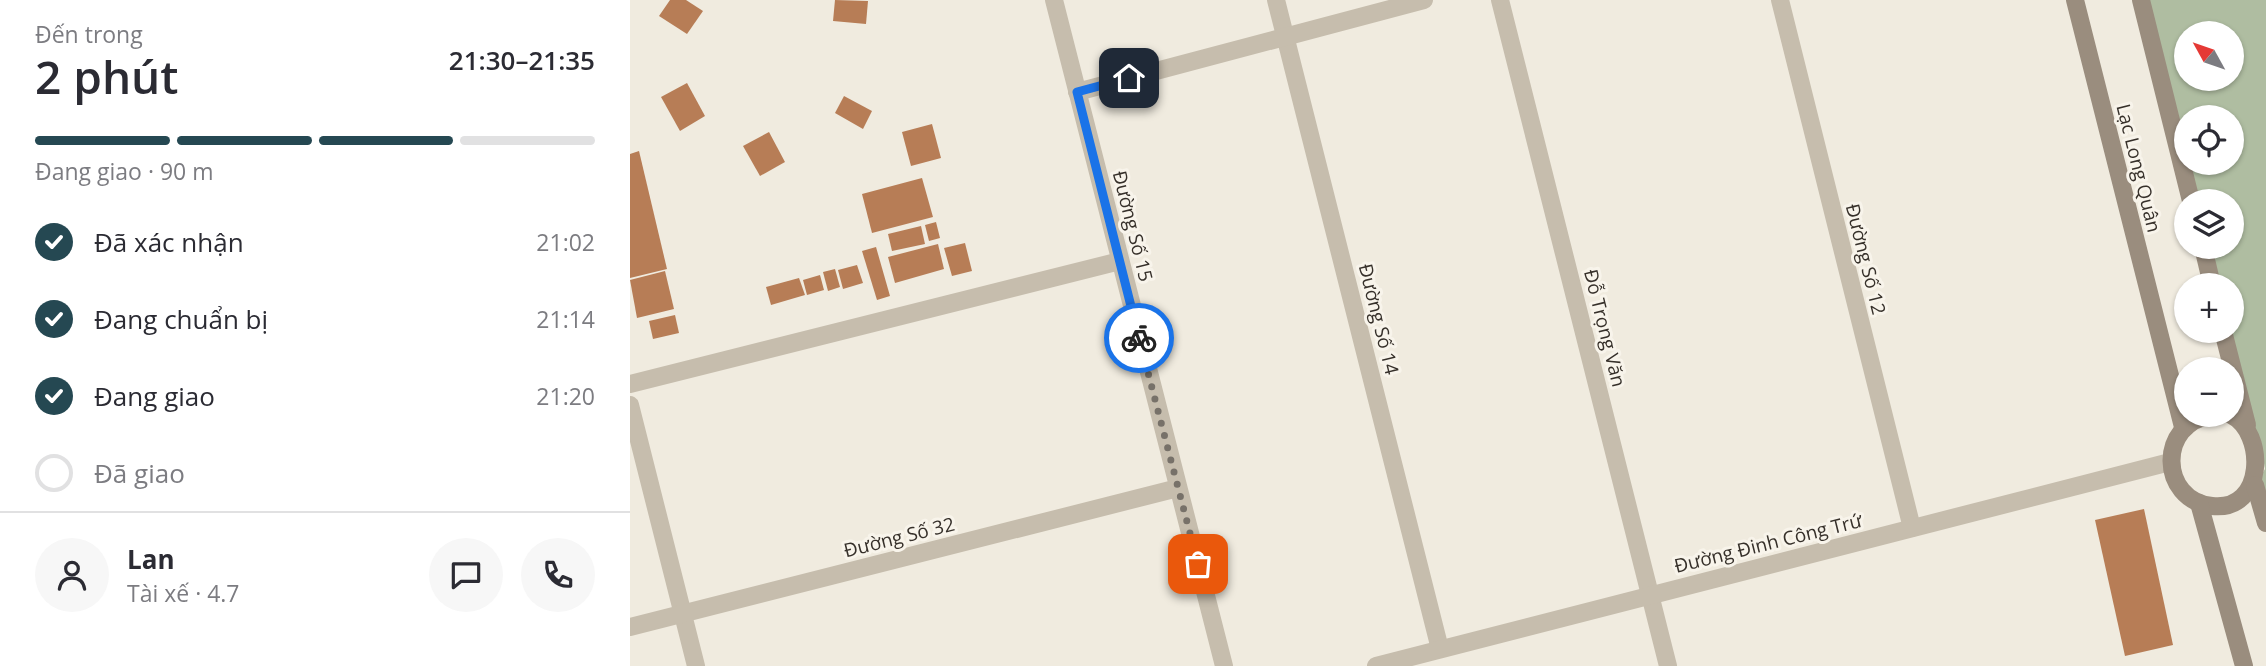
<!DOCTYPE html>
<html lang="vi">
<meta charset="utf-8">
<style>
body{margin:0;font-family:"Open Sans",sans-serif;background:#f7f7f7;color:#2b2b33;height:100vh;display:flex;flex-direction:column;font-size:26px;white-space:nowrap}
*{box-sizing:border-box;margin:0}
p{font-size:23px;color:#7c7c81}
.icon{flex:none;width:38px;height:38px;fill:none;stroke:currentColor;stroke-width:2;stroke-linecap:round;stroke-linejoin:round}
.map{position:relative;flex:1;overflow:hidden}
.sheet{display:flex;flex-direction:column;background:#fff;width:630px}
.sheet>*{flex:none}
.needle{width:46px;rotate:310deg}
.buttons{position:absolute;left:1544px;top:21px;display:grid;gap:14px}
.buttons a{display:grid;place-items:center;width:70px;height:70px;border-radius:50%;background:#fff;box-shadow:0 2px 5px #0004;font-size:35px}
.pin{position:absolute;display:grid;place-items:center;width:60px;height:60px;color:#fff;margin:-30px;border-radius:14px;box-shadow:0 4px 10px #0006}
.courier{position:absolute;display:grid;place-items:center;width:70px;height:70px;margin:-35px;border:5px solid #1a73e8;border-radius:50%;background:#fff;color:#222;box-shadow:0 2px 9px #0007}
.headline em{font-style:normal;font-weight:600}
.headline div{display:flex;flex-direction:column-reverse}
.headline{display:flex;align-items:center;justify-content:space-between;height:119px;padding:0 35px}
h1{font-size:46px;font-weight:600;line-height:52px}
.bar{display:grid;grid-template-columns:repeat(4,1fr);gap:10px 7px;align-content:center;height:84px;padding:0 35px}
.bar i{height:9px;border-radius:5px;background:#e1e1e2}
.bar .on{background:#254852}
.bar p{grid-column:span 4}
.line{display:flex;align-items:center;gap:18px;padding:0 35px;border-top:2px solid #e1e1e2}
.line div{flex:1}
.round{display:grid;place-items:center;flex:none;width:74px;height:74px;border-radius:37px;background:#f7f7f7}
ol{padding:0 35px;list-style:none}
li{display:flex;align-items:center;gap:21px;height:77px}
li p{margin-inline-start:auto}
li .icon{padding:7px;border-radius:50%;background:#254852;color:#fff;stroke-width:4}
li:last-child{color:#7c7c81}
li i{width:38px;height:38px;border:4px solid #e1e1e2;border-radius:50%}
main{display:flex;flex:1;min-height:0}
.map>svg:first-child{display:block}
</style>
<main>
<section class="sheet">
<div class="headline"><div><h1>2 phút</h1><p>Đến trong</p></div><em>21:30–21:35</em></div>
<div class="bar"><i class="on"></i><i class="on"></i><i class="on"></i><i></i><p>Đang giao · 90 m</p></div>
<ol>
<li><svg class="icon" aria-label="check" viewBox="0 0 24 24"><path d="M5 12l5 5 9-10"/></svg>Đã xác nhận<p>21:02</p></li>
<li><svg class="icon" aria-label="check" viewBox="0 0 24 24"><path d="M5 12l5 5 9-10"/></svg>Đang chuẩn bị<p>21:14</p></li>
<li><svg class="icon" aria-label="check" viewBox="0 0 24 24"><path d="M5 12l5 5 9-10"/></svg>Đang giao<p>21:20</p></li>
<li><i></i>Đã giao</li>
</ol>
<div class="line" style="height:126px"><a class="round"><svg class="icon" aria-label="person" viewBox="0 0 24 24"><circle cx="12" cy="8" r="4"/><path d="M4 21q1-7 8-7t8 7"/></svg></a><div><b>Lan</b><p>Tài xế · 4.7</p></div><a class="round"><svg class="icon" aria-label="chat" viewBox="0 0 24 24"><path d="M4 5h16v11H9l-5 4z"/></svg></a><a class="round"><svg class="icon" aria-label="phone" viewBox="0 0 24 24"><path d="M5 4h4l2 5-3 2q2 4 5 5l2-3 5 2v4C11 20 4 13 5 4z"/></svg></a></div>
</section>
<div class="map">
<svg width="1636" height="666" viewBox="0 0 1636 666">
<rect width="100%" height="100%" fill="#f0ebdf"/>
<!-- green -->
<path fill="#afbda1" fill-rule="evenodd" d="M1511 0H1636V523L1625 485 1635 469 1631 446 1617 425 1601 331V285H1582L1573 247H1601V201H1561ZM1556 33H1601V79H1556ZM1556 117H1601V163H1556Z"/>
<!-- building -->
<g fill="#b77d56">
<path d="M40 0H56L73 11 57 34 29 16Z"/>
<path d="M205 0 238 1 236 24 203 21Z"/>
<path d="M57 83 75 116 50 131 31 97Z"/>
<path d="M214 96 242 111 233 129 205 113Z"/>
<path d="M302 124 311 158 281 166 272 132Z"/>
<path d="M139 132 155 162 130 176 113 146Z"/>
<path d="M9 151 37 269 0 278V154Z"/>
<path d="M292 178 303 217 242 233 232 194Z"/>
<path d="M306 222 310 238 299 241 295 225Z"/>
<path d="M291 226 295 244 262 251 258 234Z"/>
<path d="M335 243 342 271 322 276 314 248Z"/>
<path d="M308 244 314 269 265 283 258 257Z"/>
<path d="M246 247 260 296 247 300 232 251Z"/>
<path d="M227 265 233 283 213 289 208 270Z"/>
<path d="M205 269 210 287 198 291 193 272Z"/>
<path d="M35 271 44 309 7 318 0 280Z"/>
<path d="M190 275 194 290 177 295 173 280Z"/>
<path d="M169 278 175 295 141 305 136 287Z"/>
<path d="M45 315 49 333 23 339 19 321Z"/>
<path d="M1514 509 1543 645 1495 656 1465 520Z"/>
</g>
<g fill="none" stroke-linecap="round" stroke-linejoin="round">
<!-- minor -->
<g stroke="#c6bdad" stroke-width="18">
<path d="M424 0 594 666"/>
<path d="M646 0 810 649"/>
<path d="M1150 0 1282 528"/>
<path d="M447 92 794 0"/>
<path d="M0 384 490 261"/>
<path d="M0 405 66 666"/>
<path d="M0 627 548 488"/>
</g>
<!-- tertiary -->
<g stroke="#c6bdad" stroke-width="18">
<path d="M870 0 1038 666"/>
<path d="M746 666 1540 462"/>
</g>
<!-- secondary -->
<g stroke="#9a8d7e" stroke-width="18">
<path d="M1445 0 1553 427"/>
<path d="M1511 0 1561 201"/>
<path d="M1573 247 1582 285"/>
<path d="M1593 331 1617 425"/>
<path d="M1582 415C1527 423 1529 500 1582 506 1636 512 1636 432 1601 415"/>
<path d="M1625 485 1636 523"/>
<path d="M1569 503 1614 666"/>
</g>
</g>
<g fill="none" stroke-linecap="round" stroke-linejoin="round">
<!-- done -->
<path stroke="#777169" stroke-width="7" stroke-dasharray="0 12.6" d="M509 338 568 564"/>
<!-- route -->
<path stroke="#1a73e8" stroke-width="9" d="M499 78 447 92 509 338"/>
</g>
<g text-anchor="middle" stroke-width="6" stroke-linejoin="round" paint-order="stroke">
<!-- street labels -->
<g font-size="19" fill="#36302a" stroke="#f8f4eb">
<text transform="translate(1509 168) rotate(76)" y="7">Lạc Long Quân</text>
<text transform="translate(503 226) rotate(76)" y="7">Đường Số 15</text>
<text transform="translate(1236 259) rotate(76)" y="7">Đường Số 12</text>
<text transform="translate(749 319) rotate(76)" y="7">Đường Số 14</text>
<text transform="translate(975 328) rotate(76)" y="7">Đỗ Trọng Văn</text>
<text transform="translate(269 537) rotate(-14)" y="7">Đường Số 32</text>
<text transform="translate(1138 543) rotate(-14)" y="7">Đường Đinh Công Trứ</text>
</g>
</g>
</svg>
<div class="buttons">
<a><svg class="needle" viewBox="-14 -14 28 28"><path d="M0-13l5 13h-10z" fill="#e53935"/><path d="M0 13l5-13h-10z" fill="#7c7c81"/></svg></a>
<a><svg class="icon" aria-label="locate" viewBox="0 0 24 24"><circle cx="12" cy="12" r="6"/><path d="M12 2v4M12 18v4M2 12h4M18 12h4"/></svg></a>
<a><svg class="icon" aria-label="layers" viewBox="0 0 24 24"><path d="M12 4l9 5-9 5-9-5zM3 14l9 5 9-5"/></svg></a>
<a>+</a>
<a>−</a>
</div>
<div class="pin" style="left:568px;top:564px;background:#ea580c"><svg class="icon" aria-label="bag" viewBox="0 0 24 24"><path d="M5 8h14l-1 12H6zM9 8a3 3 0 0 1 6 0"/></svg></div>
<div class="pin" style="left:499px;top:78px;background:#1f2937"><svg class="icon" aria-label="home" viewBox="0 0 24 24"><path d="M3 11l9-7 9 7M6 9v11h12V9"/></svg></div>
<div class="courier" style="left:509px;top:338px"><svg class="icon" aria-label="bike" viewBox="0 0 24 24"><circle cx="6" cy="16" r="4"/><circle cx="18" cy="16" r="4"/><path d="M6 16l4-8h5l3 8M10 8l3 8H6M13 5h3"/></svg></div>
</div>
</main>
